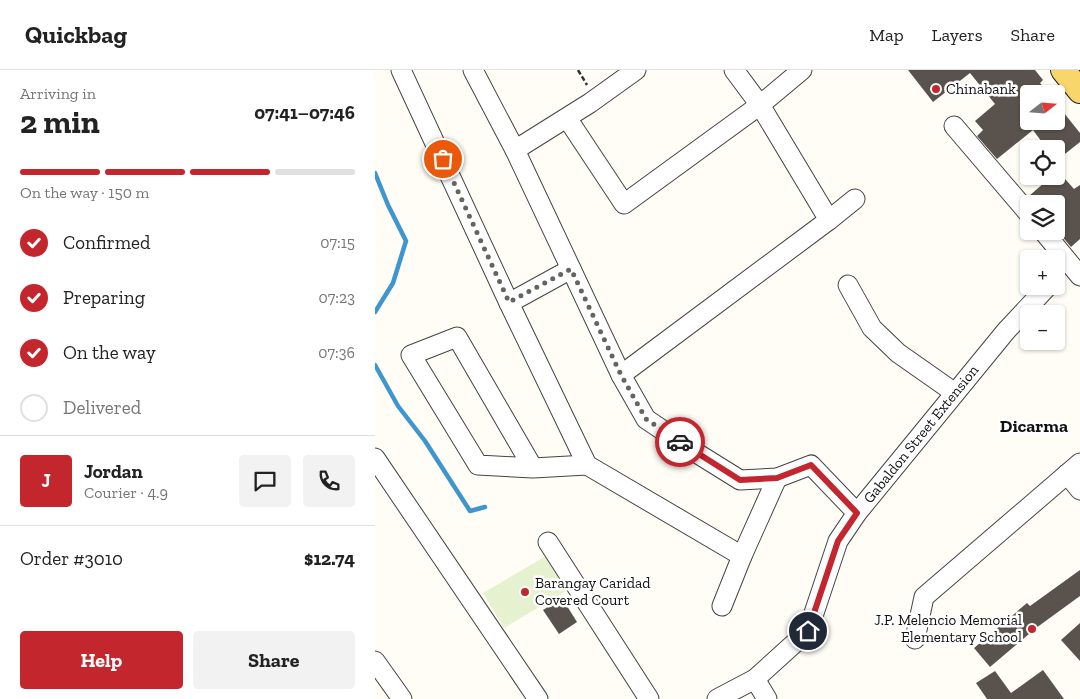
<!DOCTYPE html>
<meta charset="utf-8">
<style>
body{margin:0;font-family:"Zilla Slab",serif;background:#f2f2f2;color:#222;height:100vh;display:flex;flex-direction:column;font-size:19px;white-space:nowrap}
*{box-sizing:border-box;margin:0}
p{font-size:16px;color:#767676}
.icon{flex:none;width:28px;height:28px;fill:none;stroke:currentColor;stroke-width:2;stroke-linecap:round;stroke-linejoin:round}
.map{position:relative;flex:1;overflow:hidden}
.panel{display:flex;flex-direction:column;background:#fff;width:375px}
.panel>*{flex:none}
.needle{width:32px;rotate:73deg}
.buttons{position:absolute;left:645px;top:15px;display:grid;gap:10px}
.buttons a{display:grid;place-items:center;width:45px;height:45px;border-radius:5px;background:#fff;box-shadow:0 1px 4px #0004;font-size:25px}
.pin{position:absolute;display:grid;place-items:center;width:42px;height:42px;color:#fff;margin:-21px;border:2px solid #fff;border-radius:50%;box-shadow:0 1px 5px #0007}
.courier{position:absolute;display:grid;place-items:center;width:50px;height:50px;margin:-25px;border:4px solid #c4262e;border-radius:50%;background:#fff;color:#222;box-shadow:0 1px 6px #0007}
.headline em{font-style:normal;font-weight:700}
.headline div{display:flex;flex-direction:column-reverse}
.headline{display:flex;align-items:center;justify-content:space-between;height:85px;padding:0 20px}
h1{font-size:32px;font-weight:700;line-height:38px}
.bar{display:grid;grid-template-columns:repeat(4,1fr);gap:8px 5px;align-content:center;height:60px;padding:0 20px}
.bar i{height:6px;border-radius:4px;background:#e0e0e0}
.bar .on{background:#c4262e}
.bar p{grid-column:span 4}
.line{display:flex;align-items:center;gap:12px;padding:0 20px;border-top:1px solid #e0e0e0}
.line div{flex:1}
.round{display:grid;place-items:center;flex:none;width:52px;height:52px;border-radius:5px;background:#f2f2f2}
ol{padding:0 20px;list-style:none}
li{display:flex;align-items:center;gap:15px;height:55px}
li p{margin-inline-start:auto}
li .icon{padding:5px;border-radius:50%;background:#c4262e;color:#fff;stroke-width:4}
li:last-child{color:#767676}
li i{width:28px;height:28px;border:2px solid #e0e0e0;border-radius:50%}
.cta{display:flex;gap:10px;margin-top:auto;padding:10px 20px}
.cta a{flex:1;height:58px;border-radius:5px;background:#c4262e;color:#fff;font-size:20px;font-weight:700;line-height:58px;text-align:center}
.cta a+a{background:#f2f2f2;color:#222}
header{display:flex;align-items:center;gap:30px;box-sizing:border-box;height:70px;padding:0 25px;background:#fff;border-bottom:1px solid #e0e0e0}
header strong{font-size:24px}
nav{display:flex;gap:28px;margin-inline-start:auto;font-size:18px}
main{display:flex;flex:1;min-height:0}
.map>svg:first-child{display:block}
</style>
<header>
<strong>Quickbag</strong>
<nav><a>Map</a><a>Layers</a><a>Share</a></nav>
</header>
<main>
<section class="panel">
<div class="headline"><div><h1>2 min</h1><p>Arriving in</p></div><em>07:41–07:46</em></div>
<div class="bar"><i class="on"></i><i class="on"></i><i class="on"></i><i></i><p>On the way · 150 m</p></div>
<ol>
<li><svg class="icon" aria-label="check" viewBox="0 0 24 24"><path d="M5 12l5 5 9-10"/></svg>Confirmed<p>07:15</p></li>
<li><svg class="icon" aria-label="check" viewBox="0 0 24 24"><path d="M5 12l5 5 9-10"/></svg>Preparing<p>07:23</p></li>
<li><svg class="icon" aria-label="check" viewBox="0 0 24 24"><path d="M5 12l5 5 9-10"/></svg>On the way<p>07:36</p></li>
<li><i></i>Delivered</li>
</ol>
<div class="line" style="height:90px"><b class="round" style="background:#c4262e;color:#fff">J</b><div><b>Jordan</b><p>Courier · 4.9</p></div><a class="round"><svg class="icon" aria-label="chat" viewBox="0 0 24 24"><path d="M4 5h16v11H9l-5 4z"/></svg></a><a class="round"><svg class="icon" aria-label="phone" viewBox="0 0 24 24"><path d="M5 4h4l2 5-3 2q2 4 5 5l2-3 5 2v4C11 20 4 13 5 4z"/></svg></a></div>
<div class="line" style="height:65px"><div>Order #3010</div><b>$12.74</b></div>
<div class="cta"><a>Help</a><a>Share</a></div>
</section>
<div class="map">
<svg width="705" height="629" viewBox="0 0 705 629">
<rect width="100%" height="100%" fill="#fffdf5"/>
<!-- pitch -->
<path fill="#e6f2cf" d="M171 486 191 521 129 558 108 523Z"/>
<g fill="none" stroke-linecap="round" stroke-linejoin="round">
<!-- stream -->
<g stroke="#3f96cf" stroke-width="4.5">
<path d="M0 103 13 135 31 171 18 213 0 242"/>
<path d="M0 295 23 336 50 371 95 441 110 437"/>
</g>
</g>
<!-- building -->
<g fill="#5a524d">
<path d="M533 0H660L668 10 665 13 674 24H654V51H681V33L705 63V72L681 91V79H672L658 60 622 89 602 66 608 60 600 51 620 34 595 3 558 32Z"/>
<path d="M683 101 699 119 705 115V169L696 177 681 159V134H660L654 126 677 106H681V103Z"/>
<path d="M705 500V526L661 558 615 597 599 578 652 533 655 536Z"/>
<path d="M187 528 202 552 184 564 168 540Z"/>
<path d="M705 553V591L686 570Z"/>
<path d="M668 600 689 629H612L601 613 620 601 636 623Z"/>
</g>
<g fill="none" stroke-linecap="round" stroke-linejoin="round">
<defs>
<g id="minor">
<path d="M26 0 134 233 212 395 367 486"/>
<path d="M98 0 140 80 246 305 271 349 320 382 365 410 402 408 436 395 482 443"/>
<path d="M359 0 385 35 454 150"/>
<path d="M192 48 249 134 385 35 427 0"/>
<path d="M579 56 654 144"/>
<path d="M140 80 215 33 261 0"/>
<path d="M668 161 705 206"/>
<path d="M473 215 497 258 523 283 580 323"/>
<path d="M134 233 196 199"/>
<path d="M246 305 454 150 480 129"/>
<path d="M0 388 163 629"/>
<path d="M158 398 82 267 36 285 103 395 158 398 212 395"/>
<path d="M692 404 705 420"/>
<path d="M173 472 274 629"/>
<path d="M347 536 367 486 402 408"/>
<path d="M540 569 549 527 705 393"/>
<path d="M0 591 27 629"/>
<path d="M380 609 392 629"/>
<path d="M342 629 380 609 433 561 463 471 482 443 631 261 673 216"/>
</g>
<path id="major" d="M688 0 705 21"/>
</defs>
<!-- minor casing -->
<use href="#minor" stroke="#444" stroke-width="21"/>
<!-- major casing -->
<use href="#major" stroke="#222" stroke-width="26"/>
<!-- path -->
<path stroke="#333" stroke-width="2.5" stroke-dasharray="5 2.5" stroke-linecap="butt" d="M203 0 212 15"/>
<!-- minor -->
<use href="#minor" stroke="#fff" stroke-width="19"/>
<!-- major -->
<use href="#major" stroke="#f9d66b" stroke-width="24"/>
</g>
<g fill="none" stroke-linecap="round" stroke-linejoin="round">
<!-- done -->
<path stroke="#646461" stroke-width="5" stroke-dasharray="0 9" d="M68 89 134 232 196 199 246 305 271 349 305 372"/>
<!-- route -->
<path stroke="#c4262e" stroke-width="6" d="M305 372 365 410 402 408 436 395 482 443 463 471 433 561"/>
</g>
<!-- markers -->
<g fill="#c4262e" stroke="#fff" stroke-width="2">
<circle cx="561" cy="19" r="5"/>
<circle cx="150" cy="522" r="5"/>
<circle cx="657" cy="559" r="5"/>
</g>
<g text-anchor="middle" stroke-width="5" stroke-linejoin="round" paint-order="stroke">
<!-- poi labels -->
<g font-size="15" fill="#111" stroke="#fff" text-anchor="start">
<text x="571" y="24">Chinabank</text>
<text x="160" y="518">Barangay Caridad<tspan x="160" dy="17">Covered Court</tspan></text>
<text x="647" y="555" text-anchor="end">J.P. Melencio Memorial<tspan x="647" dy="17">Elementary School</tspan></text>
</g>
<!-- street labels -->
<g font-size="15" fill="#111" stroke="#fff">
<text transform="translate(546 364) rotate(-51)" y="5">Gabaldon Street Extension</text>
</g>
<!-- quarter labels -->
<g font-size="18" font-weight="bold" fill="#111" stroke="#fff">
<text x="659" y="362">Dicarma</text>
</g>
</g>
</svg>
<div class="buttons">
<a><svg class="needle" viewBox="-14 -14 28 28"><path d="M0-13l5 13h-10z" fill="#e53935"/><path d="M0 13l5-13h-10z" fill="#767676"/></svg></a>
<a><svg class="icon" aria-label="locate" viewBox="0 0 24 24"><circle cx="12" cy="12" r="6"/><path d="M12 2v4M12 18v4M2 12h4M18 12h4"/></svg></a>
<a><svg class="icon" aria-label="layers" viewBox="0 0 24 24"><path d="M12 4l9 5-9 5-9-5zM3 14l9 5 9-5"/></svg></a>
<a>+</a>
<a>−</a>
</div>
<div class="pin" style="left:68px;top:89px;background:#ea580c"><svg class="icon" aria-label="bag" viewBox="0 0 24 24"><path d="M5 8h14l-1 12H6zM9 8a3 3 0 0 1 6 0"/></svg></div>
<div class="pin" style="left:433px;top:561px;background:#1f2937"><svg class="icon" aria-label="home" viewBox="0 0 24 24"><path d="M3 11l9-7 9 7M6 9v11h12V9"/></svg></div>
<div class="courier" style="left:305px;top:372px"><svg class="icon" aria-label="car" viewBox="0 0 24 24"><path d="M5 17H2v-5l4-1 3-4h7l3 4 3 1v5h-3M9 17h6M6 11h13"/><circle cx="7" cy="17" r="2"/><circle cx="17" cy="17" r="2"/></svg></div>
</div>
</main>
